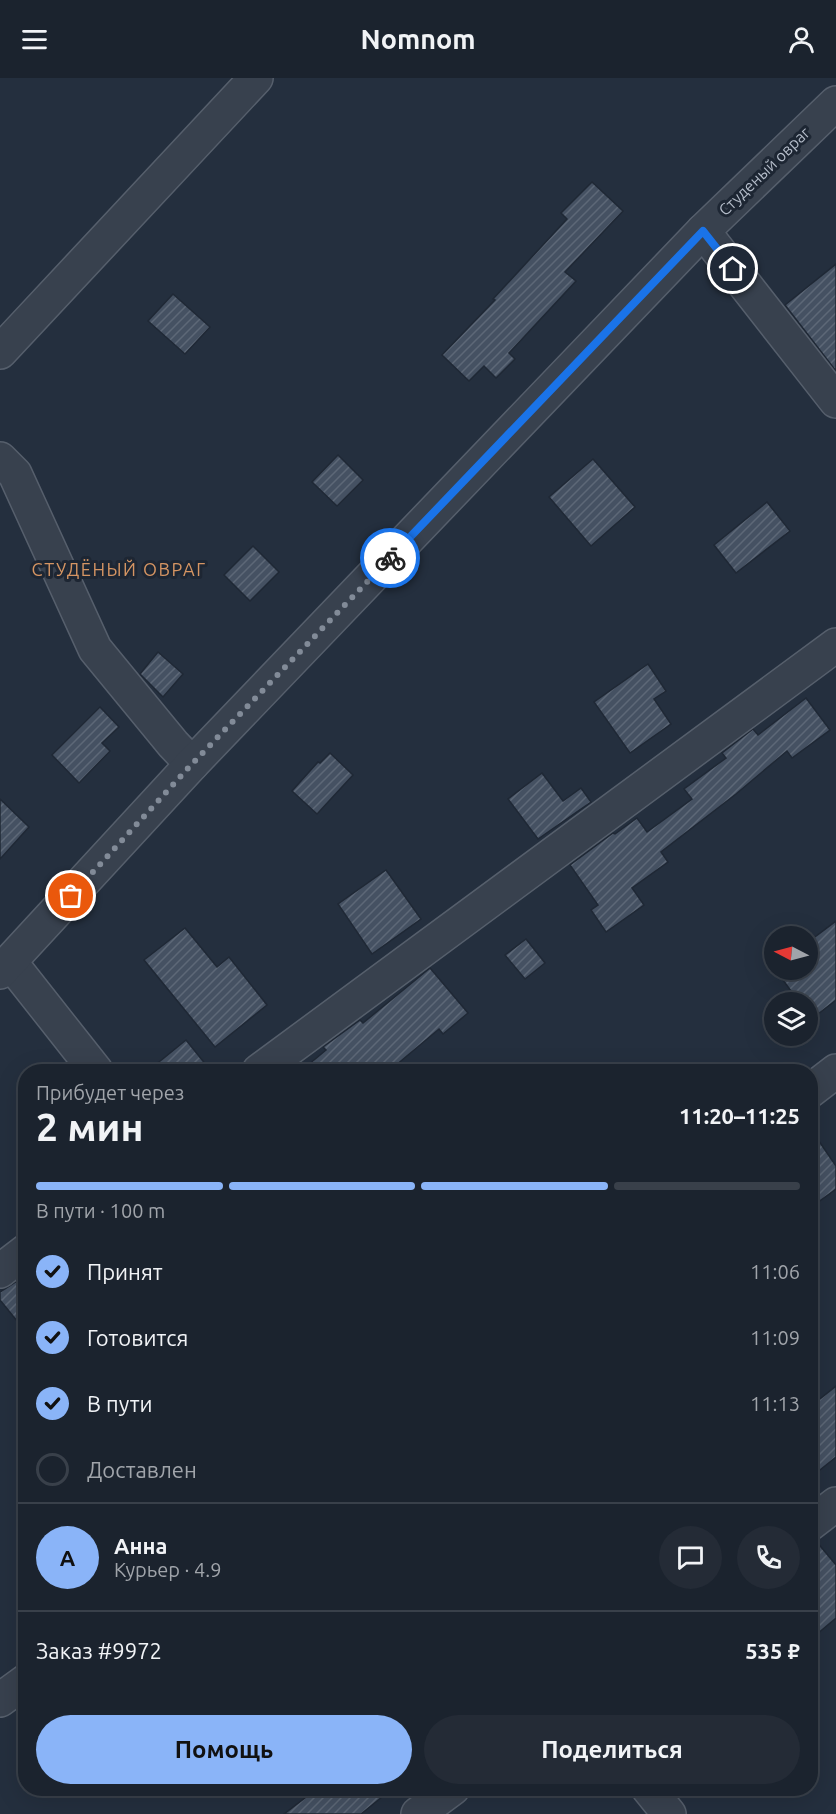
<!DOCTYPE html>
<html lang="ru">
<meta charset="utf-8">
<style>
body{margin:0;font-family:Ubuntu,sans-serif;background:#242b36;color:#f1f3f6;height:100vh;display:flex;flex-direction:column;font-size:22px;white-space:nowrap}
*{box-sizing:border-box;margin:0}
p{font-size:20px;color:#a0a4aa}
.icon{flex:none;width:33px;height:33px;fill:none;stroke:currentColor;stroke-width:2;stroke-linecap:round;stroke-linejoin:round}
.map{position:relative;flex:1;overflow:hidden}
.side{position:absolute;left:18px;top:986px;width:800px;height:732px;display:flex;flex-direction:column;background:#1b232e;border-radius:24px;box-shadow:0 6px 24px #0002,0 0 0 2px #39404a}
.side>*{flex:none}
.needle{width:39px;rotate:276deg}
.tools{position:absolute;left:764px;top:848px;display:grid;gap:12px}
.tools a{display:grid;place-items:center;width:54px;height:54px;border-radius:50%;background:#1b232e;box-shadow:0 6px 24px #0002,0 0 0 2px #39404a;font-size:30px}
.pin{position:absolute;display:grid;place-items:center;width:51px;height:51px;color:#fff;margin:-26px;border:3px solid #fff;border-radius:50%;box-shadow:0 2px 6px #0007}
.courier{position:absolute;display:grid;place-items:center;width:60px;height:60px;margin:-30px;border:4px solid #1a73e8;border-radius:50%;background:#fff;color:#222;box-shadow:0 2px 8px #0007}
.headline em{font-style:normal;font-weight:700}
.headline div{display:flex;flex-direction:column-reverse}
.headline{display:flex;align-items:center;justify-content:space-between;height:102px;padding:0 18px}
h1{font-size:39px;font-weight:700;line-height:45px}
.bar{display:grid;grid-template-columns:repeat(4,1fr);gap:9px 6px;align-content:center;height:72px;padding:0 18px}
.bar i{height:8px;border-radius:4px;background:#39404a}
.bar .selected{background:#8ab4f8}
.bar p{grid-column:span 4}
.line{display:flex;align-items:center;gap:15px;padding:0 18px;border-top:2px solid #39404a}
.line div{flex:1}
.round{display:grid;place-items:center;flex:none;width:63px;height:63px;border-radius:32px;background:#242b36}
ol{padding:0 18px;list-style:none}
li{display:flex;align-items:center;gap:18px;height:66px}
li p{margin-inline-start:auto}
li .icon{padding:6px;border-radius:50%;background:#8ab4f8;color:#111;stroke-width:4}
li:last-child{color:#a0a4aa}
li i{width:33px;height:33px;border:3px solid #39404a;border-radius:50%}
.cta{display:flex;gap:12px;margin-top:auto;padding:12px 18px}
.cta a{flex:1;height:69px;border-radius:36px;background:#8ab4f8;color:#111;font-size:24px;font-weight:700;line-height:69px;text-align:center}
.cta a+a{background:#242b36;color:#f1f3f6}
header{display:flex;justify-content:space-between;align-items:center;height:78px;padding:0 18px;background:#1b232e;font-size:27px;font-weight:700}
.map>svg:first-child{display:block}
</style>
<header><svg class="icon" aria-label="menu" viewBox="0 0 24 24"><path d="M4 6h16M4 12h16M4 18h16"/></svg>Nomnom<svg class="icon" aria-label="person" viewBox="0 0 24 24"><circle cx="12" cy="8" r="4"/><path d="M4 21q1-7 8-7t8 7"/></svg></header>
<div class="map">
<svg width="836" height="1736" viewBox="0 0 836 1736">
<defs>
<pattern id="building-hatch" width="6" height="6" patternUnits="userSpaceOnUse" patternTransform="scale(1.5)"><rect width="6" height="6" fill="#455162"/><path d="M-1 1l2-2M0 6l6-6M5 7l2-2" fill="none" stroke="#5d6877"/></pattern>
</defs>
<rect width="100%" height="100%" fill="#242f3e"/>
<!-- building -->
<g fill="url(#building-hatch)" stroke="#1f2835" stroke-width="1.5">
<path d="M592 104 623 133 565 194 576 203 509 275 515 281 496 300 484 288 469 303 442 277 495 222 493 221 567 141 561 135Z"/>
<path d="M836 186V293L785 227Z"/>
<path d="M173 216 210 249 185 276 148 243Z"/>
<path d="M338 377 363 402 337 428 312 404Z"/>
<path d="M593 381 635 429 591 468 549 419Z"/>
<path d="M767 424 790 453 736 495 714 467Z"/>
<path d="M253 468 279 494 250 523 224 497Z"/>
<path d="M158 574 183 596 163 619 140 596Z"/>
<path d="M648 586 666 613 654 621 671 646 630 675 594 624Z"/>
<path d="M806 620 830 652 792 680 787 673 736 716 661 774 668 784 632 810 644 827 606 854 591 832 598 827 570 787 613 755 615 756 637 740 647 754 692 721 684 711 726 680 722 675 753 651 758 657Z"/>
<path d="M100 629 119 649 102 665 110 673 79 705 52 677Z"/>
<path d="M330 675 353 697 317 736 292 713 318 684 320 685Z"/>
<path d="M542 695 563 723 581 710 591 724 538 761 508 721Z"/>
<path d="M0 721 29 749 0 781Z"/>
<path d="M386 792 421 841 372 876 338 826Z"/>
<path d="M836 843V922L818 936 809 924H799L775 891H807V865Z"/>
<path d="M185 850 217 889 229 879 267 927 215 969 144 882Z"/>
<path d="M526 861 545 885 525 901 505 877Z"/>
<path d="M430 890 468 935 443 956 439 951 389 993H301L326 972 323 969 360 942 363 945Z"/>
<path d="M186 962 211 993H148Z"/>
<path d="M810 1050 836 1088V1111L810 1130Z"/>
<path d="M26 1197V1254L0 1222V1214Z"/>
<path d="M836 1308V1379L810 1400V1329Z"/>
<path d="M816 1463 836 1487V1540L810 1562V1464Z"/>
<path d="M318 1710H393L361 1736H284Z"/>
</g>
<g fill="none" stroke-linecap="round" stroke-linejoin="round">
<defs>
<g id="minor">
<path d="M703 153 836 323"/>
<path d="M0 274 256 0"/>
<path d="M0 381 15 396 95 571 173 666 192 686"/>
<path d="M10 884 96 993"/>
<path d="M0 894 192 686 703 153 836 25"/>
<path d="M259 993 836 567"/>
<path d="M810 1013 836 993"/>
<path d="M0 1193 26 1173"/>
<path d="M810 1446 836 1426"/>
<path d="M0 1622 26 1603"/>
<path d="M648 1710 669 1736"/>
<path d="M418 1736 453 1710"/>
</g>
</defs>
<!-- minor casing -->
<use href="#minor" stroke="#565f6c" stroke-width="36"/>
<!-- minor -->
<use href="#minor" stroke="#38414e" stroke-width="33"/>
</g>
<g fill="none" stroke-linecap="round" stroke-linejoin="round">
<!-- done -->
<path stroke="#828b98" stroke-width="6" stroke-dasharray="0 10.8" d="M71 818 192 686 390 480"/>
<!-- route -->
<path stroke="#1a73e8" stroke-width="8" d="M390 480 703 153 733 191"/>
</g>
<g text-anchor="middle" stroke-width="6" stroke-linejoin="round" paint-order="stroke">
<!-- street labels -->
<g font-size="16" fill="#b4bcc9" stroke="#1d2633">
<text transform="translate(764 93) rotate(-44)" y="6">Студеный овраг</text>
</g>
<!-- neighbourhood labels -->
<g font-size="18" letter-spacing="1.5" fill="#d59563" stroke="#1d2633">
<text x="119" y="498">СТУДЁНЫЙ ОВРАГ</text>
</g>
</g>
</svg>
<div class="tools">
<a><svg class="needle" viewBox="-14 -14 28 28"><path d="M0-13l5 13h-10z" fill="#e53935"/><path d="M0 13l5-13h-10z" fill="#a0a4aa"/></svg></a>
<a><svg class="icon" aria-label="layers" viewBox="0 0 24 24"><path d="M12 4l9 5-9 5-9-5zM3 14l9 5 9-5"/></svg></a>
</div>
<div class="pin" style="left:71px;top:818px;background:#ea580c"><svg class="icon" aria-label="bag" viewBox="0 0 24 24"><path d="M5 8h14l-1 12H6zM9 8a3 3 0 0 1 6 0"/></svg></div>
<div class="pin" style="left:733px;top:191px;background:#1f2937"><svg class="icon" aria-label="home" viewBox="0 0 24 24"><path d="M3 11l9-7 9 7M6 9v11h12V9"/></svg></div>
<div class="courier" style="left:390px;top:480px"><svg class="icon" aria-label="bike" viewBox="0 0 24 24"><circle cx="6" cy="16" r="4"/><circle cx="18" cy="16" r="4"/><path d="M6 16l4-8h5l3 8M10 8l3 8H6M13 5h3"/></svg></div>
<section class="side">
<div class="headline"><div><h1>2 мин</h1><p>Прибудет через</p></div><em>11:20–11:25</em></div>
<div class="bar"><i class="selected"></i><i class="selected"></i><i class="selected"></i><i></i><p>В пути · 100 m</p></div>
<ol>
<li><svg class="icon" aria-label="check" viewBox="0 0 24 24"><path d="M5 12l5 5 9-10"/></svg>Принят<p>11:06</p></li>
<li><svg class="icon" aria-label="check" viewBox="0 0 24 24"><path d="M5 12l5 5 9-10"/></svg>Готовится<p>11:09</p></li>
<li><svg class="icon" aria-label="check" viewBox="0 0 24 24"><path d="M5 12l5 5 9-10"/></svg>В пути<p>11:13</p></li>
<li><i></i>Доставлен</li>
</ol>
<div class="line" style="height:108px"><b class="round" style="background:#8ab4f8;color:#111">А</b><div><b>Анна</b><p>Курьер · 4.9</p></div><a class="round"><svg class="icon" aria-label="chat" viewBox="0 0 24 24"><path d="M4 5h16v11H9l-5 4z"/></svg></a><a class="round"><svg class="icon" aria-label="phone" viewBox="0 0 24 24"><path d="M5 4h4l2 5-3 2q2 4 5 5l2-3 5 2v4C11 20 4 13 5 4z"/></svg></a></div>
<div class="line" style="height:78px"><div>Заказ #9972</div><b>535 ₽</b></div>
<div class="cta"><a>Помощь</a><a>Поделиться</a></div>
</section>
</div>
